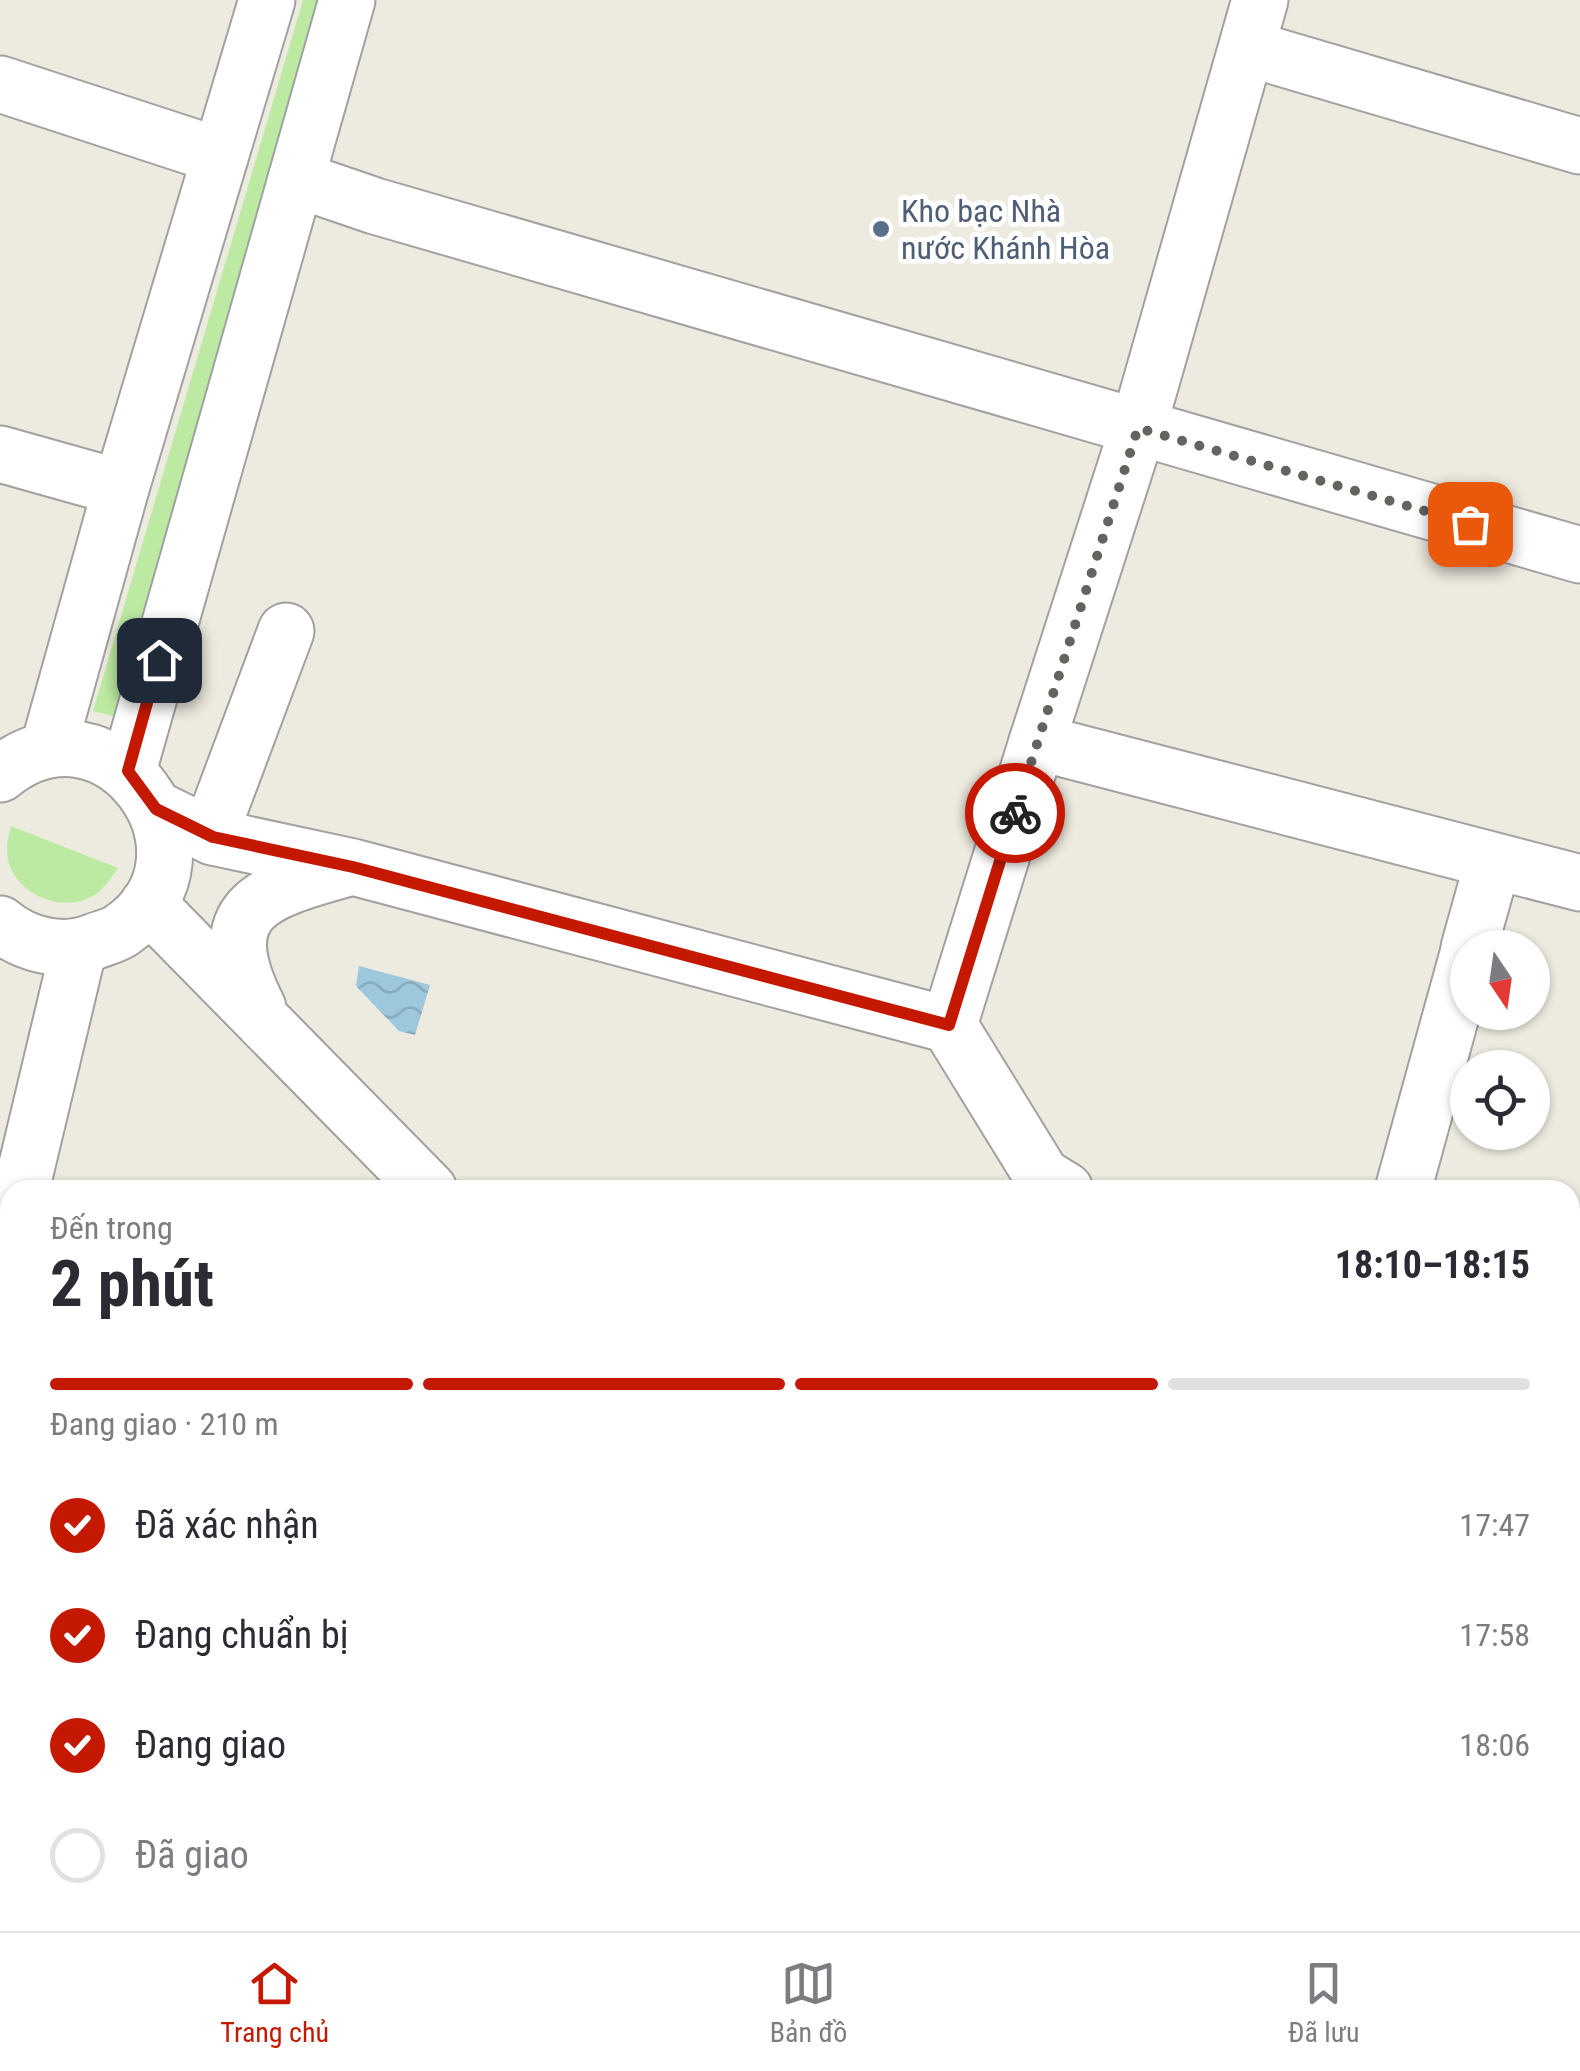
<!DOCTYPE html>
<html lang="vi">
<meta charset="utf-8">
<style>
body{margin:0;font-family:"Roboto Condensed",sans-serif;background:#f2f2f3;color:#2b2b33;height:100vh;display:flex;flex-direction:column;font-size:38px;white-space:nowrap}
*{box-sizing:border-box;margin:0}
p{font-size:32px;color:#7c7c81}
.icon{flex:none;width:55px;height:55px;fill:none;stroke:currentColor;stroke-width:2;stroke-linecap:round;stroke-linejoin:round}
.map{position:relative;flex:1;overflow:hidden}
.side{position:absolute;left:0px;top:1180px;width:1580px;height:752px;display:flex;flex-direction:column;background:#fff;border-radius:30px 30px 0 0;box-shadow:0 2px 8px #0004}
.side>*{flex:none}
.needle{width:65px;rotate:167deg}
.fabs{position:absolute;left:1450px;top:930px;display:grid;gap:20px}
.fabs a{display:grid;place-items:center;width:100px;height:100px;border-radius:50%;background:#fff;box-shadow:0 2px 8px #0004;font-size:50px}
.pin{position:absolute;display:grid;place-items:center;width:85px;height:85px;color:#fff;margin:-42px;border-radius:20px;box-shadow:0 5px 15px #0006}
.courier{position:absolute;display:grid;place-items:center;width:100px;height:100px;margin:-50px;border:8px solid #c51800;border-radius:50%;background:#fff;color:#222;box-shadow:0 2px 12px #0007}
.summary em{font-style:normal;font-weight:700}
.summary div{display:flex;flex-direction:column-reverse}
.summary{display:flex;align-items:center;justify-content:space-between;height:170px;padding:0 50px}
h1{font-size:65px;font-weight:700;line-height:75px}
.bar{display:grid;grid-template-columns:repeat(4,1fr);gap:15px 10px;align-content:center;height:120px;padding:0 50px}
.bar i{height:12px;border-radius:8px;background:#e1e1e2}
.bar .current{background:#c51800}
.bar p{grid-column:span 4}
ol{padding:0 50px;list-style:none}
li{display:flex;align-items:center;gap:30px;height:110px}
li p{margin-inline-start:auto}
li .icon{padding:10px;border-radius:50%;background:#c51800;color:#fff;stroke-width:4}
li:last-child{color:#7c7c81}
li i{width:55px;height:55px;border:5px solid #e1e1e2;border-radius:50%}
.tabs{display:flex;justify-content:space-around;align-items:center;height:140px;border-top:2px solid #e1e1e2;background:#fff;font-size:28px;color:#7c7c81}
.tabs a{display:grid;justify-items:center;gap:5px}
.tabs .current{color:#c51800}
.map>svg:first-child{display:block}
</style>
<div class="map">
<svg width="1580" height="1931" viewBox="0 0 1580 1931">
<defs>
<pattern id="water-waves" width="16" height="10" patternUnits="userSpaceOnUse" patternTransform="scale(2.5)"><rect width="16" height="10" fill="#9dc7dd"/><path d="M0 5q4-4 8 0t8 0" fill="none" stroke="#87aabd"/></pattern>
</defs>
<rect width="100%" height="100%" fill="#edeadf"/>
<!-- grass -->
<g fill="#bdeaa2">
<path d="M303 0H334L128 720 93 711Z"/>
<path d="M11 826 118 868C110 879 103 891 91 897 57 915 7 889 7 850 7 842 9 833 11 826Z"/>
</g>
<!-- pitch -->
<path fill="#79e0c5" d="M1334 1922 1339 1931H1052L1048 1923Z"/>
<!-- water -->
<path fill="url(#water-waves)" d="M359 966 430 985 415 1035 399 1031 356 986Z"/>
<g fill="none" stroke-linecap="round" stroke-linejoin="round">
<defs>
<g id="minor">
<path d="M1260 0 1138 428 1037 742 1580 883"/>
<path d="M1247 48 1580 146"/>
<path d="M0 84 220 156"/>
<path d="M296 179 375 206 1580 555"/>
<path d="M0 454 121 488"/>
<path d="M48 750 121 488 267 0"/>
<path d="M128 771 347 0"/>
<path d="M0 774C109 684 231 855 122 930 114 936 102 938 93 942 62 954 25 945 0 924"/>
<path d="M156 809 213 837 353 867 949 1025 1042 1176 1065 1190"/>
<path d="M213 837 219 810 286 631"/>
<path d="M148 904 429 1190"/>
<path d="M1469 948 1493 862"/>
<path d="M258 1008C207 907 262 892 349 868"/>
<path d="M949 1025 1037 742"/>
<path d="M21 1190 79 947"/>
<path d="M1403 1190 1468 954"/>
<path d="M0 1279 10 1237"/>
<path d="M1570 1504 1580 1514"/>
<path d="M1570 1697 1580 1715"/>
<path d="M1570 1871 1580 1865"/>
<path d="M685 1922 692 1931"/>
<path d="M933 1922 938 1931"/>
<path d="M1031 1922 1035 1931"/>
<path d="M1356 1922 1361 1931"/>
<path d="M297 1931 300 1922"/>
<path d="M1460 1931 1476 1922"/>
</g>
</defs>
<!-- minor casing -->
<use href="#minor" stroke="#a1a1a1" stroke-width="59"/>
<!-- minor -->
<use href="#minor" stroke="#fff" stroke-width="55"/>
</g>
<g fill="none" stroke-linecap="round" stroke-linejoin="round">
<!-- done -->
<path stroke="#64635f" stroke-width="10" stroke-dasharray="0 18" d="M1015 813 1138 428 1470 524"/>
<!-- route -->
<path stroke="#c51800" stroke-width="12" d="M159 660 128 771 156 809 213 837 353 867 949 1025 1015 813"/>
</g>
<!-- markers -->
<circle fill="#5c6f8a" stroke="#fff" stroke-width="4" cx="881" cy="229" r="10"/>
<g text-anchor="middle" stroke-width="10" stroke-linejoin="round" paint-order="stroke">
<!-- service labels -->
<g font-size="32" fill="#4e5e75" stroke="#fff" text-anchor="start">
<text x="901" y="222">Kho bạc Nhà<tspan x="901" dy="37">nước Khánh Hòa</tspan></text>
</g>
</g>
</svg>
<div class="fabs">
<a><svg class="needle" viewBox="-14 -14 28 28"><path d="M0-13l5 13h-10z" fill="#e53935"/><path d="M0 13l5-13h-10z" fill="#7c7c81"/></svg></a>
<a><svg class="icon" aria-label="locate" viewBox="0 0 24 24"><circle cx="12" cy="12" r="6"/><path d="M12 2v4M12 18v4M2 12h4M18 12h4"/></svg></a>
</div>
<div class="pin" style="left:1470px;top:524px;background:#ea580c"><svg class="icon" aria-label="bag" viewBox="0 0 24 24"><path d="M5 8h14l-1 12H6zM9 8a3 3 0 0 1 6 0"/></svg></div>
<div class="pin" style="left:159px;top:660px;background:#1f2937"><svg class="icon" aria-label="home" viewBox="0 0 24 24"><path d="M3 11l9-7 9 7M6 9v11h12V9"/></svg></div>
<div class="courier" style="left:1015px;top:813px"><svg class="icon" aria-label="bike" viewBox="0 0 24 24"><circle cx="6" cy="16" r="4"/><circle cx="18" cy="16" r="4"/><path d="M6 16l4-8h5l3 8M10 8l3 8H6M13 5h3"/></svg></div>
<section class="side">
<div class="summary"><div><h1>2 phút</h1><p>Đến trong</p></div><em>18:10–18:15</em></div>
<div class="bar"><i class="current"></i><i class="current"></i><i class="current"></i><i></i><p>Đang giao · 210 m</p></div>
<ol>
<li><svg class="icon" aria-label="check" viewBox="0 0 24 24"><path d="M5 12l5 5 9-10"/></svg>Đã xác nhận<p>17:47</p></li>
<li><svg class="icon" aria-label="check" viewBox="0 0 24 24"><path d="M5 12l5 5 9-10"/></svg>Đang chuẩn bị<p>17:58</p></li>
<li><svg class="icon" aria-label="check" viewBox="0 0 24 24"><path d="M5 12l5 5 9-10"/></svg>Đang giao<p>18:06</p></li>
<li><i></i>Đã giao</li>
</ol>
</section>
</div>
<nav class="tabs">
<a class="current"><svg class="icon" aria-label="home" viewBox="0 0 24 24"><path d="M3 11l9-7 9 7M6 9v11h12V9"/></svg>Trang chủ</a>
<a><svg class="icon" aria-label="map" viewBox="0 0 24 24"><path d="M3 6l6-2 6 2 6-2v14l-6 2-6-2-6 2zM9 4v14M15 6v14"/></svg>Bản đồ</a>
<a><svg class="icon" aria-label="saved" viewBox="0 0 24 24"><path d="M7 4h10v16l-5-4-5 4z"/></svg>Đã lưu</a>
</nav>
